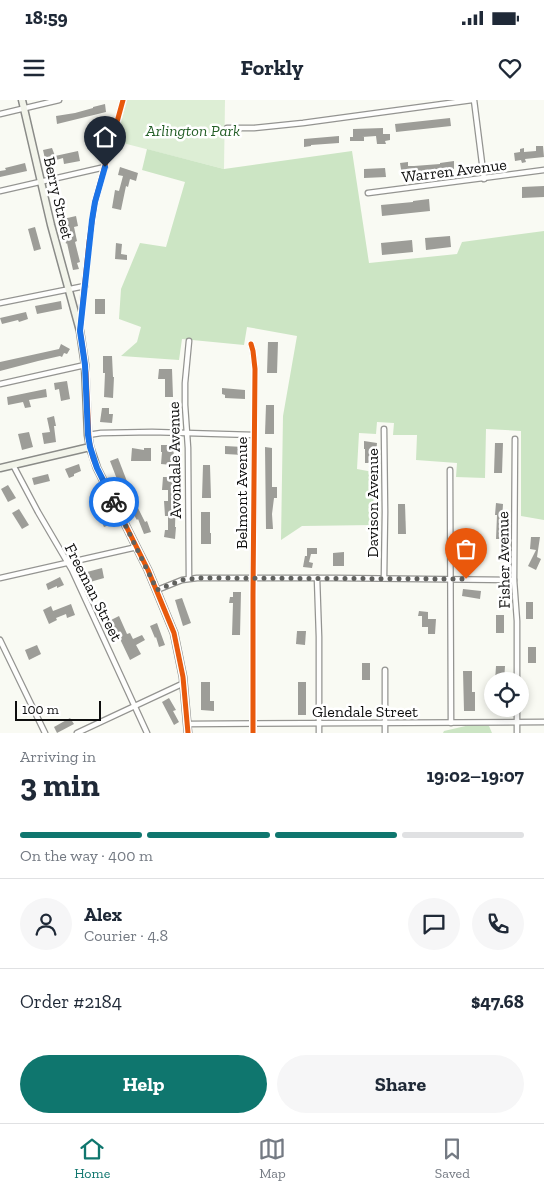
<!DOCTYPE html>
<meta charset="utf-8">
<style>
body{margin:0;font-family:"Zilla Slab",serif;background:#f6f6f7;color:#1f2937;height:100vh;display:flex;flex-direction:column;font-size:19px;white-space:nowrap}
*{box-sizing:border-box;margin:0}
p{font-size:16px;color:#747a83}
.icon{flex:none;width:28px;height:28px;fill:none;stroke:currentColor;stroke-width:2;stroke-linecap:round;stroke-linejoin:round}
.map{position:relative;height:633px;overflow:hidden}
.details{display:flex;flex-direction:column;background:#fff;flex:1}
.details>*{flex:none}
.fabs{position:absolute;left:484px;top:572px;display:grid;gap:10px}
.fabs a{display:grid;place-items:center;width:45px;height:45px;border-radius:50%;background:#fff;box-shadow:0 2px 8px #0003;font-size:25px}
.scale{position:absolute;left:15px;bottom:12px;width:86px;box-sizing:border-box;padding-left:5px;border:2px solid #0e0e0e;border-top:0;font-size:14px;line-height:18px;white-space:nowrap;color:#0e0e0e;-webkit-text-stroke:4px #fff;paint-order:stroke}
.pin{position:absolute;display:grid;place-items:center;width:42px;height:42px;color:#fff;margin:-51px -21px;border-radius:50% 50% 50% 0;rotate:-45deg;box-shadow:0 0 5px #0007}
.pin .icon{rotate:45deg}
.courier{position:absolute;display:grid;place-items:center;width:50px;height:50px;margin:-25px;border:4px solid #1a73e8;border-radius:50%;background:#fff;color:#222;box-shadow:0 1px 6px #0007}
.summary em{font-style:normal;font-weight:700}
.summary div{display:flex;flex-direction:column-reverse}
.summary{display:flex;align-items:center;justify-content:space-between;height:85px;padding:0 20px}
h1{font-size:32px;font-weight:700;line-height:38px}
.bar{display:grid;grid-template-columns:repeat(4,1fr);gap:8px 5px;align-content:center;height:60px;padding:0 20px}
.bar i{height:6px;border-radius:4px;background:#e0e1e3}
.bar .on{background:#0f766e}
.bar p{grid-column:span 4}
.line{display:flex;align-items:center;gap:12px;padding:0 20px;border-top:1px solid #e0e1e3}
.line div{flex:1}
.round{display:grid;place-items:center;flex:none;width:52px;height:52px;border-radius:26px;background:#f6f6f7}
.action{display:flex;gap:10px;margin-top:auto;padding:10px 20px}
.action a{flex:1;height:58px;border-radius:30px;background:#0f766e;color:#fff;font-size:20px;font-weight:700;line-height:58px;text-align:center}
.action a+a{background:#f6f6f7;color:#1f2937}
.status{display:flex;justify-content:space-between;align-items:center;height:35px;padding:0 25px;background:#fff;direction:ltr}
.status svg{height:14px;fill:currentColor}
header{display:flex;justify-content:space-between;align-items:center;height:65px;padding:0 20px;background:#fff;font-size:22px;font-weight:700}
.tabs{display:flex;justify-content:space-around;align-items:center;height:70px;border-top:1px solid #e0e1e3;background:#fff;font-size:14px;color:#747a83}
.tabs a{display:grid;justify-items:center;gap:2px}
.tabs .on{color:#0f766e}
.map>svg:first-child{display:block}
</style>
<div class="status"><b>18:59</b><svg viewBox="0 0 49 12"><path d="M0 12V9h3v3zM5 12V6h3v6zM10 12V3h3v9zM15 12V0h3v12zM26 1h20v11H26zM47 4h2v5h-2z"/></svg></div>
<header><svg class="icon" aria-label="menu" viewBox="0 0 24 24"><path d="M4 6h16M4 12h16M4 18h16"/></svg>Forkly<svg class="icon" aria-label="heart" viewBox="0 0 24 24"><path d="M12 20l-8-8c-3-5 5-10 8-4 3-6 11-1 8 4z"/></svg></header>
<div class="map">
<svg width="544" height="633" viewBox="0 0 544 633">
<rect width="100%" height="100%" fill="#f9faf3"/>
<!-- green -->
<path fill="#ddeed5" d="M126 0H225L224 69 115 41Z"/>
<!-- forest -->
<g fill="#cce5c4">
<path d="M147 49 224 69 352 51 369 163 457 154 462 142 544 131V420L521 416V331L486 329 485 378 456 377 457 363 416 360 417 335H393L394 323 377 322 376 334 359 333 357 369 373 372 374 425 302 426 281 440 283 316 297 236 247 227 244 245 182 239 179 260 121 256 137 242 141 227 119 219 121 189 140 143 166 147 185 82 142 70Z"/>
<path d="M470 625 489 626 492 633H443L444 631Z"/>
</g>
<!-- building -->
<g fill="#9d9d98">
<path d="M105 4 106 12 57 24 56 16 75 13 93 8V7Z"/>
<path d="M450 18 451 26 396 32 395 24Z"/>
<path d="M383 28V34H390V40L385 41 386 44H377L376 36 362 37H364V41H350V37H353V29Z"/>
<path d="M96 36 97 40 98 39 101 51 91 53 88 42 90 41 89 37Z"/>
<path d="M339 36V43L311 45V46L304 47V39Z"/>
<path d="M536 46H543L544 57 525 59 526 62 522 63 521 60 515 61 514 53 520 52V49L524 48V52L536 51Z"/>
<path d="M52 48 55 56 78 51 80 61 64 64 63 58 46 63 43 50Z"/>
<path d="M454 61V69L402 75 400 63 408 62V66H414L440 64V63Z"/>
<path d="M25 63 27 71 0 77V71L6 70 5 68Z"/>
<path d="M120 67 138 73 136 81 130 79 128 87 126 86 121 110 112 108 115 90 119 91 123 76 118 75Z"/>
<path d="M385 68 386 77 364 78V69Z"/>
<path d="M544 86V97L522 98V87Z"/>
<path d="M429 99 430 111 382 116 381 105 413 102V101Z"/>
<path d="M76 116 78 126 74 127 77 141 75 142 80 162 77 163 79 169 73 170 67 143 66 144 65 137H67L63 119Z"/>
<path d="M35 127 41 149 34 151 28 129Z"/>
<path d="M450 136 451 147 426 150 425 138Z"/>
<path d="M412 140 413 152 382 155 381 143Z"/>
<path d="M116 143 122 144 121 154 127 155V160L115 159Z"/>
<rect x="95" y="199" width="10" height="15"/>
<path d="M61 201 62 209 37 214 35 206Z"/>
<path d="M26 212 28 219 19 222 18 220 2 224 0 218Z"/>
<path d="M268 242H278L277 273H267Z"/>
<path d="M61 244 70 249 67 254 64 253 62 257 60 256 38 261 0 271V262L59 249Z"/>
<path d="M103 256H112L113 277H114L113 298 104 297 105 273H103Z"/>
<path d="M159 269H172L173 297H165V279H158Z"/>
<path d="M67 281 70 299 61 301 59 289 55 290 54 283Z"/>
<path d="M222 288 245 290V299L225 298V295L222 294Z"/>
<path d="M46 289 47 297 29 300 31 307 25 308 23 302 8 305 7 297Z"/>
<path d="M266 305H274V334H265Z"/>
<path d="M102 308H109V314H113L112 323 100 322Z"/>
<path d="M54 316 56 326H54L56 342 44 344 42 333 50 332 47 318Z"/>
<path d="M29 332 33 347 22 350 18 334Z"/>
<path d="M364 341 377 343 375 363H365V349H364Z"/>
<path d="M495 343H503L502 373H494Z"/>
<path d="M161 345H174L173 365 161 364 162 352H161Z"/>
<path d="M225 346 243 347V355L225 354Z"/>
<path d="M265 347 272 348V387H277V398H274L272 414 273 429H266Z"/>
<path d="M132 348 144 350V348H151V361H131Z"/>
<path d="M118 358 128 384 120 387 110 361Z"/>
<path d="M79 364 81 371 74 374V376L69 378 65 369Z"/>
<path d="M203 365H210L211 398H202Z"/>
<path d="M48 374 50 381 34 385 32 378Z"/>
<path d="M163 377H168V380H174V396H176L175 427H176L175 439 164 437 165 430H168V416H165L164 401H168V390H162Z"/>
<path d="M8 385 16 398 8 402 1 389Z"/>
<path d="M134 393 138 400 135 402 145 422 147 421 151 432 144 434 138 419 137 420 124 399Z"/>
<path d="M496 403 503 404 502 421H504L503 439H496L497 415H495Z"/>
<path d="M103 404 112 424 104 427 100 418 102 417 97 407Z"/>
<path d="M398 404H405L406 434H398Z"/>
<path d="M19 409 29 425 22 429 12 413Z"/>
<path d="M201 412H210V433H211V444H201Z"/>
<path d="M531 437H540L537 457 541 459 536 470 528 466 536 450 530 449Z"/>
<path d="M307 448H317V454H311L309 462 313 463 312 468 303 467 305 456H307Z"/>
<path d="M344 452V466H333V453Z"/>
<path d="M102 468 104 478 90 482 87 472Z"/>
<path d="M60 477 64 485 57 488V486L48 490 46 484Z"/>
<path d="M463 489 481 491 480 499 462 496Z"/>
<path d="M233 492H241L240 535H232L233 503H229L230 497H233Z"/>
<path d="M182 498 191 523 183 526 175 500Z"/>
<rect x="526" y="502" width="7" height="17"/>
<path d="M71 504 75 515 67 518 66 514 56 518 57 520 49 524 43 510 51 506 53 511Z"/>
<path d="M419 511 428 512V519H436L435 534H428V527H422V516H418Z"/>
<rect x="496" y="515" width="8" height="18"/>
<path d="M119 516 127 534 130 533 133 539 142 535 145 540 136 545 141 554 130 560 111 520Z"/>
<path d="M157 523 165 545 159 547 156 537 155 538 150 526Z"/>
<path d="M297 531H306L305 545 296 544Z"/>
<path d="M37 545 41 554 29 560 25 550Z"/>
<rect x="528" y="547" width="8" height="16"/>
<rect x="362" y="563" width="8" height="17"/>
<path d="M496 566H505L504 581H495Z"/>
<path d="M463 571H472V592H475V611H464Z"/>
<path d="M201 582H210V601H214V611L201 610Z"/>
<rect x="298" y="582" width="8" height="33"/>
<path d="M169 598 176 610 173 611 179 622 174 625 162 602Z"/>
<path d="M70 618 74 624 57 633 54 627Z"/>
</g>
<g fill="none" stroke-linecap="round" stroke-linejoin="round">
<defs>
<g id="street">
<path d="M474 0 484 79"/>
<path d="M0 14 59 0"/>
<path d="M227 28H254L303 23 472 0"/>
<path d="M0 91 105 67"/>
<path d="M368 93 544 70"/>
<path d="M0 203 85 186"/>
<path d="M80 227 89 142 95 102 123 0"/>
<path d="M251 244 253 251 255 269 253 494V633"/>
<path d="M0 284 85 265"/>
<path d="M384 329 385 412 384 478"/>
<path d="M88 335 101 333 152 332 254 335"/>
<path d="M515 339 514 480 517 521V581"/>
<path d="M13 365 38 412 72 470 147 633"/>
<path d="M450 370 451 623"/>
<path d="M0 478 137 447"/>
<path d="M189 478 188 348 185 305V283L189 241"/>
<path d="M317 478 319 537V633"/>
<path d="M157 490 182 480 197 478H336L514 480"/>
<path d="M0 540 45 633"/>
<path d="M517 609V633"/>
<path d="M187 624 544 622"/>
<path d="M77 633 184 583"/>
<path d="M385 633V570"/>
</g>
<g id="secondary">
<path d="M22 0 51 125 80 231 85 265 88 335 90 347 97 368 148 470 174 533 183 577 188 633"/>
<path d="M0 368 90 347"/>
</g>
</defs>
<!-- street casing -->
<use href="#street" stroke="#949491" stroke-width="7"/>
<!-- secondary casing -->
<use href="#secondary" stroke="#8a8b88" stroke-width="9"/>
<!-- street -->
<use href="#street" stroke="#fefefd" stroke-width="4.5"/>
<!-- secondary -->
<use href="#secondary" stroke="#f2f4ea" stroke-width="6"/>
<defs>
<g id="cycleway">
<path d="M123 0 95 102 89 142 80 231 83 249 86 273 89 340 93 358 97 368 148 470 174 533 183 577 188 633"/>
<path d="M251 244 253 251 255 269 253 494V633"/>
</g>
</defs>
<!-- cycleway casing -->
<use href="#cycleway" stroke="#fff" stroke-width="8"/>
<!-- cycleway -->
<use href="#cycleway" stroke="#e8590c" stroke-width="5"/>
</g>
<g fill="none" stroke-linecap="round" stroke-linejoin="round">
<!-- done -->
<path stroke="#60615e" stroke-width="5" stroke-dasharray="0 9" d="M114 402 157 490 182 480 197 478 466 479"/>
<!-- route -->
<path stroke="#1a73e8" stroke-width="6" d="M105 67 95 102 92 120 80 231 85 265 88 335 90 347 97 368 114 402"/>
</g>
<g text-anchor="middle" stroke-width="5" stroke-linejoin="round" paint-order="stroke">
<!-- park labels -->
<g font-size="16" font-style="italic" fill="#255f28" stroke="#fff">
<text x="193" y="36">Arlington Park</text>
</g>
<!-- street labels -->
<g font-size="16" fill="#0e0e0e" stroke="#fff">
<text transform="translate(454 70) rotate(-7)" y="6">Warren Avenue</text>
<text transform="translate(59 98) rotate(77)" y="6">Berry Street</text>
<text transform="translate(174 360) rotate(-91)" y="6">Avondale Avenue</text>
<text transform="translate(241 393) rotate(-90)" y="6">Belmont Avenue</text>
<text transform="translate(372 403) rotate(-90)" y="6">Davison Avenue</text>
<text transform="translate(503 460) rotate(-91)" y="6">Fisher Avenue</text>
<text transform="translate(94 492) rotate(63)" y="6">Freeman Street</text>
<text x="365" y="617">Glendale Street</text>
</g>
</g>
</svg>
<div class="fabs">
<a><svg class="icon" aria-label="locate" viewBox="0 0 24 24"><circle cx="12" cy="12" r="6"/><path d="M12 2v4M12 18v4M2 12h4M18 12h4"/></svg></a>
</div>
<div class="scale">100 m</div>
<div class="pin" style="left:466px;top:479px;background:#ea580c"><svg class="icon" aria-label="bag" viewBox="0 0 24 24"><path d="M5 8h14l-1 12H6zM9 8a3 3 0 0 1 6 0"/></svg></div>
<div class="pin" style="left:105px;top:67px;background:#1f2937"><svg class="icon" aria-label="home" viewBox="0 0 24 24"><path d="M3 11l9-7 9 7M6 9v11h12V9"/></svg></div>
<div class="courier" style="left:114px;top:402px"><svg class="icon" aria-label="bike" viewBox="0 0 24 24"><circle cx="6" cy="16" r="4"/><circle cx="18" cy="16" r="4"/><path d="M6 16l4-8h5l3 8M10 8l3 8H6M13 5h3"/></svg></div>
</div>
<section class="details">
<div class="summary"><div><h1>3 min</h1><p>Arriving in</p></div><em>19:02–19:07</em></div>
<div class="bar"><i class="on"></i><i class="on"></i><i class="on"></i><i></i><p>On the way · 400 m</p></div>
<div class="line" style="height:90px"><a class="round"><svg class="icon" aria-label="person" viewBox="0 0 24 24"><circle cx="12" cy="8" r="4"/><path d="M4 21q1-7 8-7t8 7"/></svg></a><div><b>Alex</b><p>Courier · 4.8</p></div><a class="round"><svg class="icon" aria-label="chat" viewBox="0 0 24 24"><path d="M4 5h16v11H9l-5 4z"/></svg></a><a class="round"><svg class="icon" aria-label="phone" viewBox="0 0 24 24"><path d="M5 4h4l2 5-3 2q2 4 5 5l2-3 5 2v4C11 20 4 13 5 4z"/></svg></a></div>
<div class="line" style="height:65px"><div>Order #2184</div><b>$47.68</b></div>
<div class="action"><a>Help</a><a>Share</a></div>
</section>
<nav class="tabs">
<a class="on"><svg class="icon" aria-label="home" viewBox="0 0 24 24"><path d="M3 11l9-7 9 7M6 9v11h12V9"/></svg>Home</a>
<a><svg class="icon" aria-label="map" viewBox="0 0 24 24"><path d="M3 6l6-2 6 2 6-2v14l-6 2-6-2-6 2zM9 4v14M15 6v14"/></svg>Map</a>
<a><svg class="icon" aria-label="saved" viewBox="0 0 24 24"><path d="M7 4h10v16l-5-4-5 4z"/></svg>Saved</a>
</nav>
